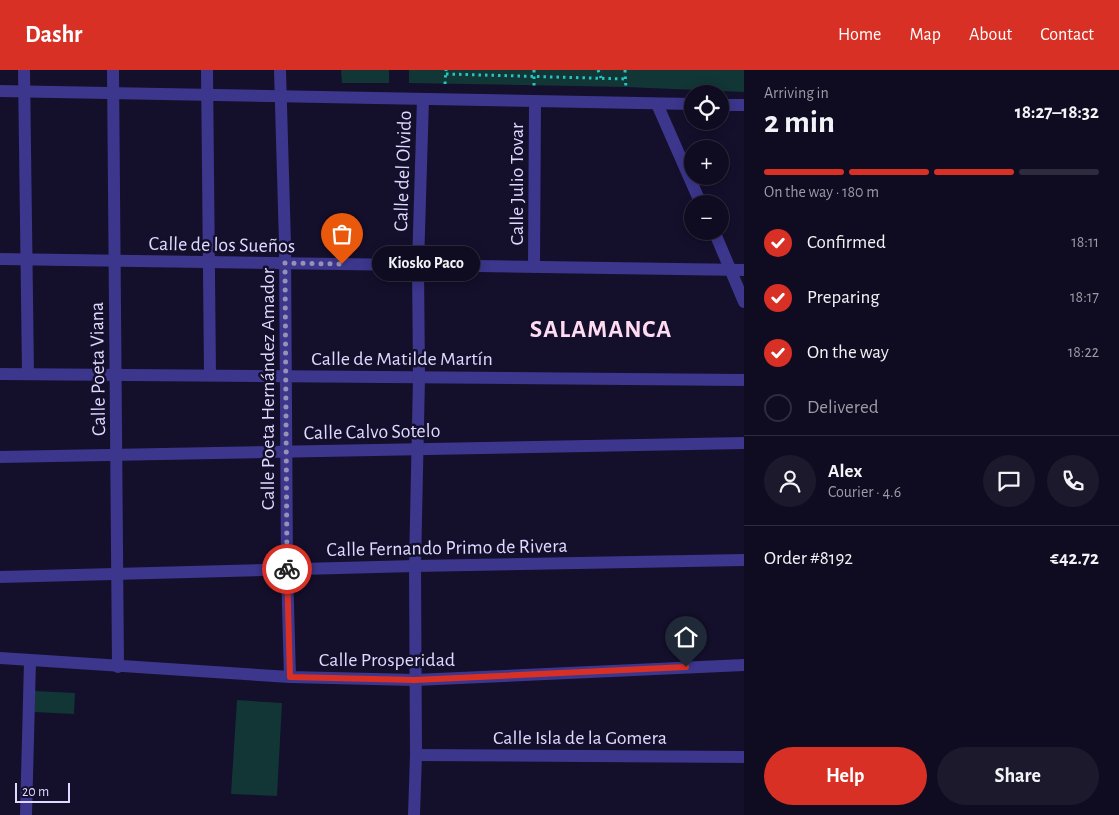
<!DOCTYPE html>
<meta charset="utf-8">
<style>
body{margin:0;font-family:"Alegreya Sans",sans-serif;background:#1d192d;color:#f1f3f6;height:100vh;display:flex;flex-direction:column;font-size:19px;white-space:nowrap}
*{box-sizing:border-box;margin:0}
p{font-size:16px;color:#9b9ba5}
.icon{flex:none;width:28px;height:28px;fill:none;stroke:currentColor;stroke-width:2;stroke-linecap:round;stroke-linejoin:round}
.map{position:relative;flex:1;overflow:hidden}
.side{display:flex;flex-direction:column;background:#0f0b20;width:375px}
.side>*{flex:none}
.tools{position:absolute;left:684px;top:15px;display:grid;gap:10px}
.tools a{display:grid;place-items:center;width:45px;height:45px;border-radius:50%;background:#0f0b20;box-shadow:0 2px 12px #0003,0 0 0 1px #2f2b3e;font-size:25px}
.scale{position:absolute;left:15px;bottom:12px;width:55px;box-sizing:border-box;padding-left:5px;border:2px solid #ded9ff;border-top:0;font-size:14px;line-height:18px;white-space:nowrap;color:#ded9ff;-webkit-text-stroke:4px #140f2b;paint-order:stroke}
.pin{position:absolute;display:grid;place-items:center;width:42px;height:42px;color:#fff;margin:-51px -21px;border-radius:50% 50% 50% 0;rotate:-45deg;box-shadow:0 0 5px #0007}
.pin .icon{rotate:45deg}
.courier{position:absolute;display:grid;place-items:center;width:50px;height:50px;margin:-25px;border:4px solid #d93025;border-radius:50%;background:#fff;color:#222;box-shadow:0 1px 6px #0007}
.bubble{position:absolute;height:35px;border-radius:18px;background:#0f0b20;box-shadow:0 2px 12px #0003,0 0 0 1px #2f2b3e;font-size:16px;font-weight:700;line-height:35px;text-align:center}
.overview em{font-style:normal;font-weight:700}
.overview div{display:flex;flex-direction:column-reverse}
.overview{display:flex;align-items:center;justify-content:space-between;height:85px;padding:0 20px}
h1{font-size:32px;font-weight:700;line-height:38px}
.bar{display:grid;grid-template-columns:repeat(4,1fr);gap:8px 5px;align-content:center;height:60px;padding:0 20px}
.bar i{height:6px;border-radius:4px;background:#2f2b3e}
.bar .active{background:#d93025}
.bar p{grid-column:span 4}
.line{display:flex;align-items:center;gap:12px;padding:0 20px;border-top:1px solid #2f2b3e}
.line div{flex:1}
.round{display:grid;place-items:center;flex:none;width:52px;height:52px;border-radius:26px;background:#1d192d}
ol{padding:0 20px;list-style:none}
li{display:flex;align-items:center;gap:15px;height:55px}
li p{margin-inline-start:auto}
li .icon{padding:5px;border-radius:50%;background:#d93025;color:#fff;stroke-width:4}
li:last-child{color:#9b9ba5}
li i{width:28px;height:28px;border:2px solid #2f2b3e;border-radius:50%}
.button{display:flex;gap:10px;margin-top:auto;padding:10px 20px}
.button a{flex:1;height:58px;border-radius:30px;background:#d93025;color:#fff;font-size:20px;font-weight:700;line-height:58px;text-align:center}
.button a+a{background:#1d192d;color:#f1f3f6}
header{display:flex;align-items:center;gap:30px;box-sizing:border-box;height:70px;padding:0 25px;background:#d93025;color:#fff}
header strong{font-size:24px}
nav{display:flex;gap:28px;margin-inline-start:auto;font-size:18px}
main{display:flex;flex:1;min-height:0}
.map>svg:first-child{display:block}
</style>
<header>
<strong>Dashr</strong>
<nav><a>Home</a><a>Map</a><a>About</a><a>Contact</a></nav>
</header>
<main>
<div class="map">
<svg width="744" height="745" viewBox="0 0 744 745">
<rect width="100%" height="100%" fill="#140f2b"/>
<!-- green -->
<g fill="#113635">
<path d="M341 0H389V13H342Z"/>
<path d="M409 0H744V22L626 17 409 13Z"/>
<path d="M35 621 75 623 74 644 34 642Z"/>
<path d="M237 630 282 633 277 726 231 724Z"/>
</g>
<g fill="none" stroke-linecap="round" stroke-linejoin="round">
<!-- path -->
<g stroke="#26c5c1" stroke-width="3" stroke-dasharray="2.5 4" stroke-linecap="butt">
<path d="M534 0V16"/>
<path d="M598 0 601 8"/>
<path d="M625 0 626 19"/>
<path d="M446 4 626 9"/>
<path d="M445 14 446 0"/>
</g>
<!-- minor -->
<g stroke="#3c368d" stroke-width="12">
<path d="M24 0 28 304"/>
<path d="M113 0 118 597"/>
<path d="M207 0 210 305"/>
<path d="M280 0 285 174 287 499 290 607"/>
<path d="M0 21 692 34"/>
<path d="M657 34 701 134"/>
<path d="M720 35H744"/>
<path d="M714 161 744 232"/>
<path d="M0 189 744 200"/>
<path d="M534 197 535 32"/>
<path d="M0 304 744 310"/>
<path d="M0 387 744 373"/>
<path d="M0 507 415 496 744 490"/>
<path d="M0 588 290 607 415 610 744 595"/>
<path d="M416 685 744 687"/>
<path d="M26 745 30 591"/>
<path d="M414 745 416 685 415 496 419 307 418 195 423 29"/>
</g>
</g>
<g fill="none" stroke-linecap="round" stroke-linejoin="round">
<!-- done -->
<path stroke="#9792b5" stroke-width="5" stroke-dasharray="0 9" d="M287 499 285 193 342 194"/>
<!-- route -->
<path stroke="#d93025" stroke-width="6" d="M287 499 290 607 415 610 686 597"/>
</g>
<g text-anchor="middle" stroke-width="5" stroke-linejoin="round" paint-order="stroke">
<!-- street labels -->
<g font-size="20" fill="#ded9ff" stroke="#140f2b">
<text transform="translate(402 101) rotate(-88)" y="7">Calle del Olvido</text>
<text transform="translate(516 114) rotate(-90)" y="7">Calle Julio Tovar</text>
<text transform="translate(222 174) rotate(1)" y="7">Calle de los Sueños</text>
<text x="402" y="295">Calle de Matilde Martín</text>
<text transform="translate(97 299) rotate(-91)" y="7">Calle Poeta Viana</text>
<text transform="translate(267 319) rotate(-90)" y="7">Calle Poeta Hernández Amador</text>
<text transform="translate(372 361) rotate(-1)" y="7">Calle Calvo Sotelo</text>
<text transform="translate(447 477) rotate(-1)" y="7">Calle Fernando Primo de Rivera</text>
<text x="387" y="596">Calle Prosperidad</text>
<text x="580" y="674">Calle Isla de la Gomera</text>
</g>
<!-- district labels -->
<g font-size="25" font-weight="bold" letter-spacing="1" fill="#ffdbf1" stroke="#140f2b">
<text x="601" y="267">SALAMANCA</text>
</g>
</g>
</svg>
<div class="tools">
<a><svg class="icon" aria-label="locate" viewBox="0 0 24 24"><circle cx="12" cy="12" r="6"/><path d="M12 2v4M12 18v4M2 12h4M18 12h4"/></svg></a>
<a>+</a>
<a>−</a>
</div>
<div class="scale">20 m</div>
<div class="pin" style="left:342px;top:194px;background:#ea580c"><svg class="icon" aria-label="bag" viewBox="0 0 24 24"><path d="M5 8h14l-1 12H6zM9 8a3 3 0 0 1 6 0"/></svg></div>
<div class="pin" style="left:686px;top:597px;background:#1f2937"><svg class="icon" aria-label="home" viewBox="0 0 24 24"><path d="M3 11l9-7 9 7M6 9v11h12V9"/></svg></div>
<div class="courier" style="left:287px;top:499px"><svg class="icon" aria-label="bike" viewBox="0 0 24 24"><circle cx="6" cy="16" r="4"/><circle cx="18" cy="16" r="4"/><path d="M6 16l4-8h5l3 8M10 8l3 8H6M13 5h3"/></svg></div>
<div class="bubble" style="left:372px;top:176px;width:108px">Kiosko Paco</div>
</div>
<section class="side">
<div class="overview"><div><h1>2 min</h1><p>Arriving in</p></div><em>18:27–18:32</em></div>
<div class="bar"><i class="active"></i><i class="active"></i><i class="active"></i><i></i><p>On the way · 180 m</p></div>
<ol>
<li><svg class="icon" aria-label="check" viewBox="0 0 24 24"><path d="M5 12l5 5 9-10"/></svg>Confirmed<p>18:11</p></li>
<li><svg class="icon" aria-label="check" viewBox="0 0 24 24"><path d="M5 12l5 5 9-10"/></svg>Preparing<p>18:17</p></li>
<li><svg class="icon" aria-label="check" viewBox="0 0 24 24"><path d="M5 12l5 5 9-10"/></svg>On the way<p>18:22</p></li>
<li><i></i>Delivered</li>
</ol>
<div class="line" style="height:90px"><a class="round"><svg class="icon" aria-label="person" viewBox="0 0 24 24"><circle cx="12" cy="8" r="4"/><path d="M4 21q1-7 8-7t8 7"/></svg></a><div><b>Alex</b><p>Courier · 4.6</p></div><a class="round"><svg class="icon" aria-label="chat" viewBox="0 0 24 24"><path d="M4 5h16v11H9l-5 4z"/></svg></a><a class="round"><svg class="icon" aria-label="phone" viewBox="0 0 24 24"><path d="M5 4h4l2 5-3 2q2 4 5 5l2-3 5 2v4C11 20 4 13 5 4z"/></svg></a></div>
<div class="line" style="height:65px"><div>Order #8192</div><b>€42.72</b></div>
<div class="button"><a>Help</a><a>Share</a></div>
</section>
</main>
